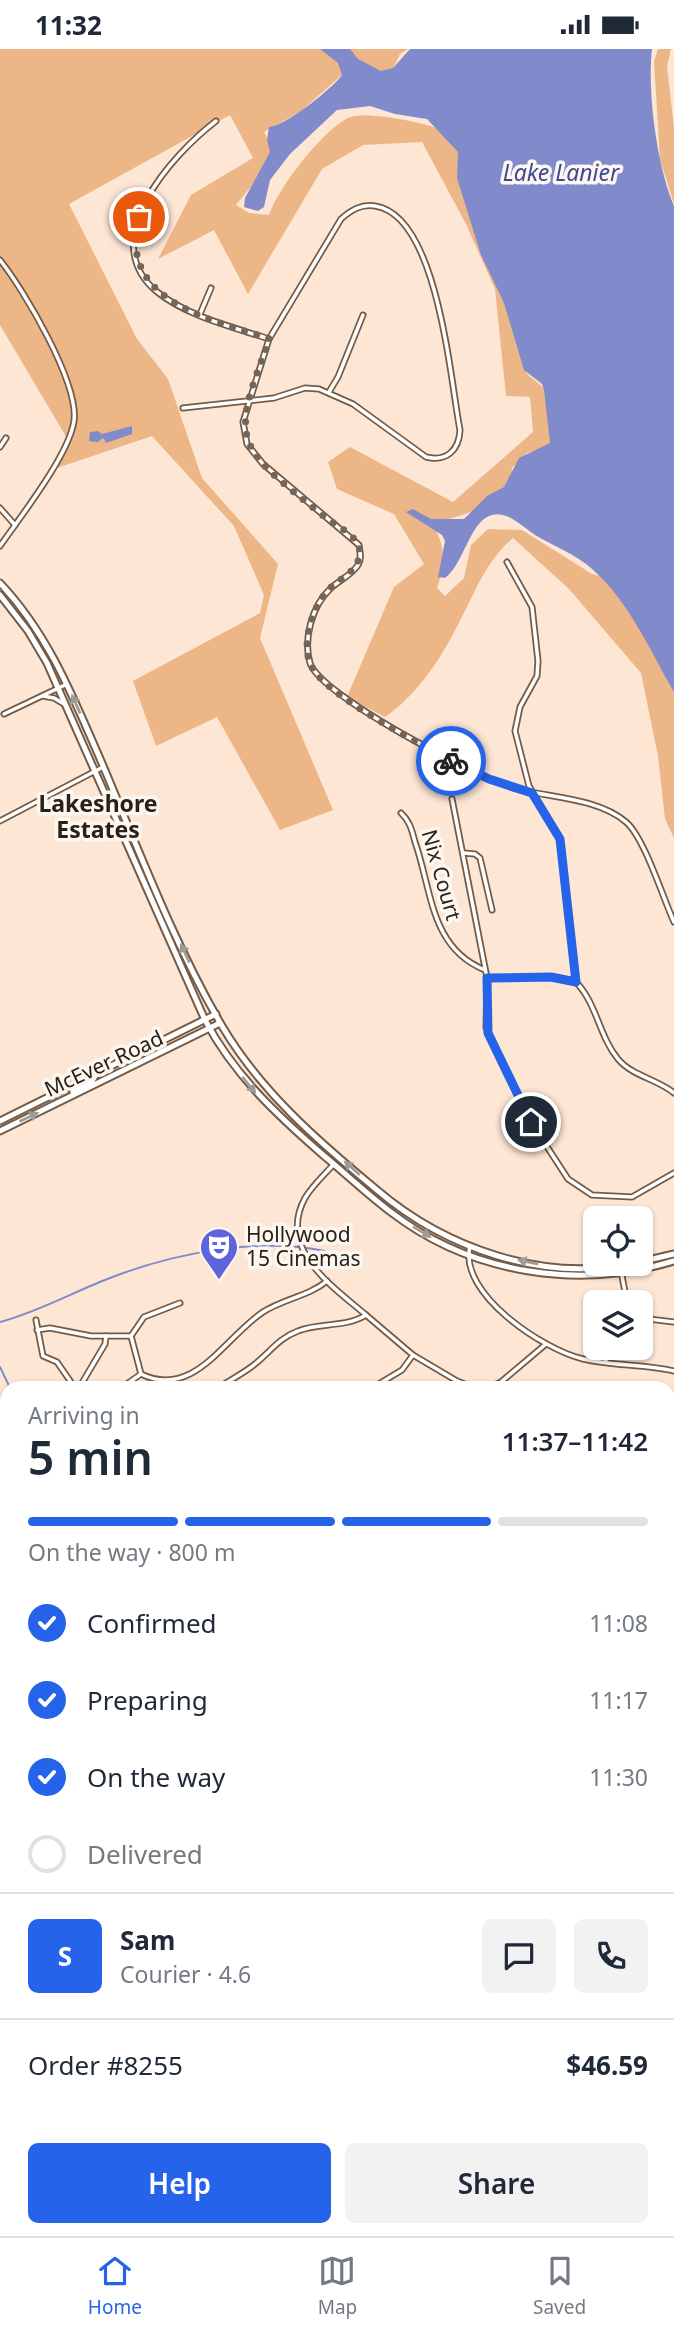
<!DOCTYPE html>
<meta charset="utf-8">
<style>
body{margin:0;font-family:"Noto Sans",sans-serif;background:#f2f2f3;color:#1f2937;height:100vh;display:flex;flex-direction:column;font-size:26px;white-space:nowrap}
*{box-sizing:border-box;margin:0}
p{font-size:23px;color:#747a83}
.icon{flex:none;width:38px;height:38px;fill:none;stroke:currentColor;stroke-width:2;stroke-linecap:round;stroke-linejoin:round}
.map{position:relative;flex:1;overflow:hidden}
.side{position:absolute;left:0px;top:1332px;width:676px;height:856px;display:flex;flex-direction:column;background:#fff;border-radius:21px 21px 0 0;box-shadow:0 2px 5px #0004}
.side>*{flex:none}
.buttons{position:absolute;left:583px;top:1157px;display:grid;gap:14px}
.buttons a{display:grid;place-items:center;width:70px;height:70px;border-radius:10px;background:#fff;box-shadow:0 2px 5px #0004;font-size:35px}
.pin{position:absolute;display:grid;place-items:center;width:60px;height:60px;color:#fff;margin:-30px;border:4px solid #fff;border-radius:50%;box-shadow:0 2px 7px #0007}
.courier{position:absolute;display:grid;place-items:center;width:70px;height:70px;margin:-35px;border:5px solid #2563eb;border-radius:50%;background:#fff;color:#222;box-shadow:0 2px 9px #0007}
.summary em{font-style:normal;font-weight:600}
.summary div{display:flex;flex-direction:column-reverse}
.summary{display:flex;align-items:center;justify-content:space-between;height:119px;padding:0 28px}
h1{font-size:46px;font-weight:600;line-height:52px}
.bar{display:grid;grid-template-columns:repeat(4,1fr);gap:10px 7px;align-content:center;height:84px;padding:0 28px}
.bar i{height:9px;border-radius:5px;background:#e0e1e3}
.bar .on{background:#2563eb}
.bar p{grid-column:span 4}
.line{display:flex;align-items:center;gap:18px;padding:0 28px;border-top:2px solid #e0e1e3}
.line div{flex:1}
.round{display:grid;place-items:center;flex:none;width:74px;height:74px;border-radius:10px;background:#f2f2f3}
ol{padding:0 28px;list-style:none}
li{display:flex;align-items:center;gap:21px;height:77px}
li p{margin-inline-start:auto}
li .icon{padding:7px;border-radius:50%;background:#2563eb;color:#fff;stroke-width:4}
li:last-child{color:#747a83}
li i{width:38px;height:38px;border:4px solid #e0e1e3;border-radius:50%}
.primary-button{display:flex;gap:14px;margin-top:auto;padding:14px 28px}
.primary-button a{flex:1;height:80px;border-radius:10px;background:#2563eb;color:#fff;font-size:28px;font-weight:600;line-height:80px;text-align:center}
.primary-button a+a{background:#f2f2f3;color:#1f2937}
.status{display:flex;justify-content:space-between;align-items:center;height:49px;padding:0 35px;background:#fff;direction:ltr}
.status svg{height:19px;fill:currentColor}
.tab-bar{display:flex;justify-content:space-around;align-items:center;height:98px;border-top:2px solid #e0e1e3;background:#fff;font-size:19px;color:#747a83}
.tab-bar a{display:grid;justify-items:center;gap:4px}
.tab-bar .on{color:#2563eb}
.map>svg:first-child{display:block}
</style>
<div class="status"><b>11:32</b><svg viewBox="0 0 49 12"><path d="M0 12V9h3v3zM5 12V6h3v6zM10 12V3h3v9zM15 12V0h3v12zM26 1h20v11H26zM47 4h2v5h-2z"/></svg></div>
<div class="map">
<svg width="674" height="2187" viewBox="0 0 674 2187">
<rect width="100%" height="100%" fill="#fde6d4"/>
<!-- green -->
<g fill="#edb687">
<path d="M0 0H324L336 9 344 24 301 62 264 83 272 99 261 125 236 156 249 164 269 166C278 139 320 85 346 70 361 60 430 74 446 83 452 86 457 94 461 99L527 325 545 340 555 398 527 404 512 419 510 443 477 461 440 473 435 479C446 501 445 516 437 539L445 547 464 529 471 496 488 480 522 481 592 525 616 531 674 633V789L665 770 658 707 641 624 569 540 513 489C483 514 472 552 453 585 436 617 414 648 385 668L347 648 394 538 424 515 394 465 337 440 328 413 350 398 453 453 533 383 530 348 506 347 495 240 466 175 422 93 363 96 322 120 248 245 214 181 158 210 191 146 253 109 230 66 69 155 137 290 168 330 202 429 278 515 260 589 333 761 280 781 217 668 156 697 133 632 260 564 264 546 234 477 152 387 57 419 68 391 0 276Z"/>
<path d="M344 0H408L400 5 392 22 375 23Z"/>
<path d="M658 0H671L667 17 674 79V155L660 110 654 12Z"/>
</g>
<!-- water -->
<g fill="#818bcb">
<path d="M320 0H350L358 10 381 22 393 19 410 0H652C647 43 657 117 674 157V643C649 600 627 547 586 515 570 503 552 496 535 486 523 478 508 462 492 466 470 471 464 515 445 529L438 528 445 492 442 486 406 463 413 460 431 470H464L487 447 504 438 519 409 550 394 544 341 542 335 524 321 504 254 481 206 457 129 458 103 427 70 395 65 370 57 337 61 290 105 270 131 264 158 258 162 244 158 245 149 270 103 267 91 269 78C284 78 333 39 342 26L338 14Z"/>
<path d="M132 377V385L106 394 103 389 98 393 89 392 90 383 98 382 102 385Z"/>
</g>
<g fill="none" stroke-linecap="round" stroke-linejoin="round">
<!-- stream -->
<g stroke="#818bcb" stroke-width="2">
<path d="M0 1273C38 1263 73 1243 110 1229 174 1204 257 1188 325 1202"/>
<path d="M0 1318 10 1339"/>
</g>
<defs>
<g id="minor">
<path d="M216 72C173 105 95 190 156 242 186 267 233 278 269 290"/>
<path d="M0 211C24 241 79 334 74 372 69 406 21 467 0 497"/>
<path d="M200 265 211 239"/>
<path d="M329 343 338 328 363 266"/>
<path d="M183 359 274 349 305 339 319 340 353 355 426 408C447 413 459 401 460 381 450 330 438 166 375 157 361 155 351 161 341 170L269 290 243 373 247 395 263 415 359 496C360 503 362 510 358 516 352 526 338 532 330 540 312 557 303 590 310 614 321 647 474 726 510 738 546 749 597 748 626 773 644 788 663 849 674 873"/>
<path d="M0 398 6 389"/>
<path d="M0 459 15 476"/>
<path d="M507 513 532 558 538 612 537 627 520 658 515 682 529 737 560 790 576 933"/>
<path d="M43 647 54 649 64 655"/>
<path d="M4 665 67 635"/>
<path d="M452 750 487 929 486 979 531 1073 568 1130 592 1146 632 1148 674 1124"/>
<path d="M401 764C410 772 412 782 415 793 432 841 430 899 485 921"/>
<path d="M0 772 103 718"/>
<path d="M464 804 475 805 480 809 492 861"/>
<path d="M487 929 551 928 576 933C597 955 599 987 618 1010 632 1027 657 1030 674 1044"/>
<path d="M470 1197C458 1245 544 1301 583 1310 613 1317 644 1315 674 1322"/>
<path d="M620 1217 627 1253"/>
<path d="M366 1266 413 1306 402 1321 372 1339"/>
<path d="M640 1269 674 1273"/>
<path d="M36 1271 43 1307 57 1313 75 1339"/>
<path d="M37 1281 50 1279 91 1287H131L144 1268 180 1254"/>
<path d="M413 1306 457 1332 475 1339"/>
<path d="M605 1313 612 1298"/>
<path d="M141 1325C194 1351 225 1288 263 1263 283 1250 309 1247 327 1232"/>
<path d="M79 1339 105 1295 106 1287"/>
<path d="M121 1339 141 1325 131 1287"/>
<path d="M218 1339C230 1331 244 1324 255 1315 270 1303 279 1289 298 1282 320 1273 345 1279 366 1266 332 1237 277 1200 305 1149 312 1137 324 1126 333 1116"/>
<path d="M488 1339 501 1333 546 1295"/>
<path d="M668 1678 674 1673"/>
<path d="M0 1699 7 1710"/>
<path d="M668 1752 674 1760"/>
<path d="M0 1781 7 1793"/>
<path d="M0 1875 7 1866"/>
<path d="M668 1887 674 1896"/>
<path d="M0 1907 7 1913"/>
<path d="M668 2024 674 2034"/>
<path d="M0 2152 7 2144"/>
<path d="M161 2180 162 2187"/>
<path d="M189 2180H195"/>
<path d="M305 2180 307 2187"/>
<path d="M232 2187 236 2180"/>
</g>
<g id="primary">
<path d="M0 534C49 586 73 648 101 712 138 799 174 895 222 977 261 1043 319 1093 377 1141 445 1199 544 1234 633 1214"/>
<path d="M0 546 28 582 47 614 205 971C234 1026 277 1066 323 1106 346 1125 368 1146 392 1164 472 1225 579 1241 674 1212"/>
<path d="M73 1043 92 1032 97 1024"/>
<path d="M0 1072 216 965"/>
<path d="M0 1082 220 974"/>
<path d="M640 1213 674 1205"/>
<path d="M668 2073 674 2071"/>
<path d="M668 2079 674 2077"/>
<path d="M546 2187 551 2180"/>
</g>
</defs>
<!-- minor casing -->
<use href="#minor" stroke="#735b47" stroke-width="7"/>
<!-- primary casing -->
<use href="#primary" stroke="#735b47" stroke-width="9"/>
<!-- minor -->
<use href="#minor" stroke="#fff" stroke-width="3.5"/>
<!-- primary -->
<use href="#primary" stroke="#fff" stroke-width="5"/>
</g>
<!-- one-way arrows -->
<defs><path id="oneway-solid" d="M-6-.8H1V-3.2L6.5 0L1 3.2V.8H-6Z" transform="scale(1.75)"/></defs>
<g fill="#9f9b97">
<use href="#oneway-solid" transform="translate(76 655) rotate(-114)"/>
<use href="#oneway-solid" transform="translate(185 904) rotate(-115)"/>
<use href="#oneway-solid" transform="translate(249 1036) rotate(50)"/>
<use href="#oneway-solid" transform="translate(29 1068) rotate(-26)"/>
<use href="#oneway-solid" transform="translate(352 1119) rotate(-138)"/>
<use href="#oneway-solid" transform="translate(422 1183) rotate(31)"/>
<use href="#oneway-solid" transform="translate(528 1213) rotate(-169)"/>
</g>
<g fill="none" stroke-linecap="round" stroke-linejoin="round">
<!-- done -->
<path stroke="#746559" stroke-width="7" stroke-dasharray="0 12.6" d="M139 168C117 252 209 270 270 290 228 395 237 397 321 465 333 475 350 482 359 496 363 521 345 525 329 540 312 558 299 598 313 620 332 650 418 693 451 712"/>
<!-- route -->
<path stroke="#2563eb" stroke-width="9" d="M451 712 489 730 532 744 560 790 576 933 551 928 487 929 488 984 531 1073"/>
</g>
<!-- icons -->
<defs>
<symbol id="theatre-pin" viewBox="-11 -11 22 30"><path d="M0 17L-7.5 6A9.5 9.5 0 1 1 7.5 6Z" fill="#5d64dc" stroke="#fdf7f2"/><path d="M-5-5.5Q0-4 5-5.5V0Q5 5 0 6Q-5 5-5 0ZM-3.3-2.5H-1v1.5H-3.3ZM1-2.5H3.3v1.5H1ZM-2.8 1Q0 5.5 2.8 1Z" fill="#fff"/></symbol>
</defs>
<g fill-rule="evenodd">
<use href="#theatre-pin" x="197" y="1176" width="44" height="60"/>
</g>
<g text-anchor="middle" stroke-width="7" stroke-linejoin="round" paint-order="stroke">
<!-- street labels -->
<g font-size="21" fill="#2a2017" stroke="#fdf7f2">
<text transform="translate(441 826) rotate(74)" y="7">Nix Court</text>
<text transform="translate(104 1015) rotate(-25)" y="7">McEver Road</text>
</g>
<!-- poi labels -->
<g font-size="21" fill="#2a2017" stroke="#fdf7f2" text-anchor="start">
<text x="246" y="1193">Hollywood<tspan x="246" dy="24">15 Cinemas</tspan></text>
</g>
<!-- water labels -->
<g font-size="23" font-style="italic" fill="#414795" stroke="#fdf7f2">
<text x="561" y="132">Lake Lanier</text>
</g>
<!-- neighbourhood labels -->
<g font-size="23" font-weight="bold" fill="#2a2017" stroke="#fdf7f2">
<text x="98" y="763">Lakeshore<tspan x="98" dy="26">Estates</tspan></text>
</g>
</g>
</svg>
<div class="buttons">
<a><svg class="icon" aria-label="locate" viewBox="0 0 24 24"><circle cx="12" cy="12" r="6"/><path d="M12 2v4M12 18v4M2 12h4M18 12h4"/></svg></a>
<a><svg class="icon" aria-label="layers" viewBox="0 0 24 24"><path d="M12 4l9 5-9 5-9-5zM3 14l9 5 9-5"/></svg></a>
</div>
<div class="pin" style="left:139px;top:168px;background:#ea580c"><svg class="icon" aria-label="bag" viewBox="0 0 24 24"><path d="M5 8h14l-1 12H6zM9 8a3 3 0 0 1 6 0"/></svg></div>
<div class="pin" style="left:531px;top:1073px;background:#1f2937"><svg class="icon" aria-label="home" viewBox="0 0 24 24"><path d="M3 11l9-7 9 7M6 9v11h12V9"/></svg></div>
<div class="courier" style="left:451px;top:712px"><svg class="icon" aria-label="bike" viewBox="0 0 24 24"><circle cx="6" cy="16" r="4"/><circle cx="18" cy="16" r="4"/><path d="M6 16l4-8h5l3 8M10 8l3 8H6M13 5h3"/></svg></div>
<section class="side">
<div class="summary"><div><h1>5 min</h1><p>Arriving in</p></div><em>11:37–11:42</em></div>
<div class="bar"><i class="on"></i><i class="on"></i><i class="on"></i><i></i><p>On the way · 800 m</p></div>
<ol>
<li><svg class="icon" aria-label="check" viewBox="0 0 24 24"><path d="M5 12l5 5 9-10"/></svg>Confirmed<p>11:08</p></li>
<li><svg class="icon" aria-label="check" viewBox="0 0 24 24"><path d="M5 12l5 5 9-10"/></svg>Preparing<p>11:17</p></li>
<li><svg class="icon" aria-label="check" viewBox="0 0 24 24"><path d="M5 12l5 5 9-10"/></svg>On the way<p>11:30</p></li>
<li><i></i>Delivered</li>
</ol>
<div class="line" style="height:126px"><b class="round" style="background:#2563eb;color:#fff">S</b><div><b>Sam</b><p>Courier · 4.6</p></div><a class="round"><svg class="icon" aria-label="chat" viewBox="0 0 24 24"><path d="M4 5h16v11H9l-5 4z"/></svg></a><a class="round"><svg class="icon" aria-label="phone" viewBox="0 0 24 24"><path d="M5 4h4l2 5-3 2q2 4 5 5l2-3 5 2v4C11 20 4 13 5 4z"/></svg></a></div>
<div class="line" style="height:91px"><div>Order #8255</div><b>$46.59</b></div>
<div class="primary-button"><a>Help</a><a>Share</a></div>
</section>
</div>
<nav class="tab-bar">
<a class="on"><svg class="icon" aria-label="home" viewBox="0 0 24 24"><path d="M3 11l9-7 9 7M6 9v11h12V9"/></svg>Home</a>
<a><svg class="icon" aria-label="map" viewBox="0 0 24 24"><path d="M3 6l6-2 6 2 6-2v14l-6 2-6-2-6 2zM9 4v14M15 6v14"/></svg>Map</a>
<a><svg class="icon" aria-label="saved" viewBox="0 0 24 24"><path d="M7 4h10v16l-5-4-5 4z"/></svg>Saved</a>
</nav>
